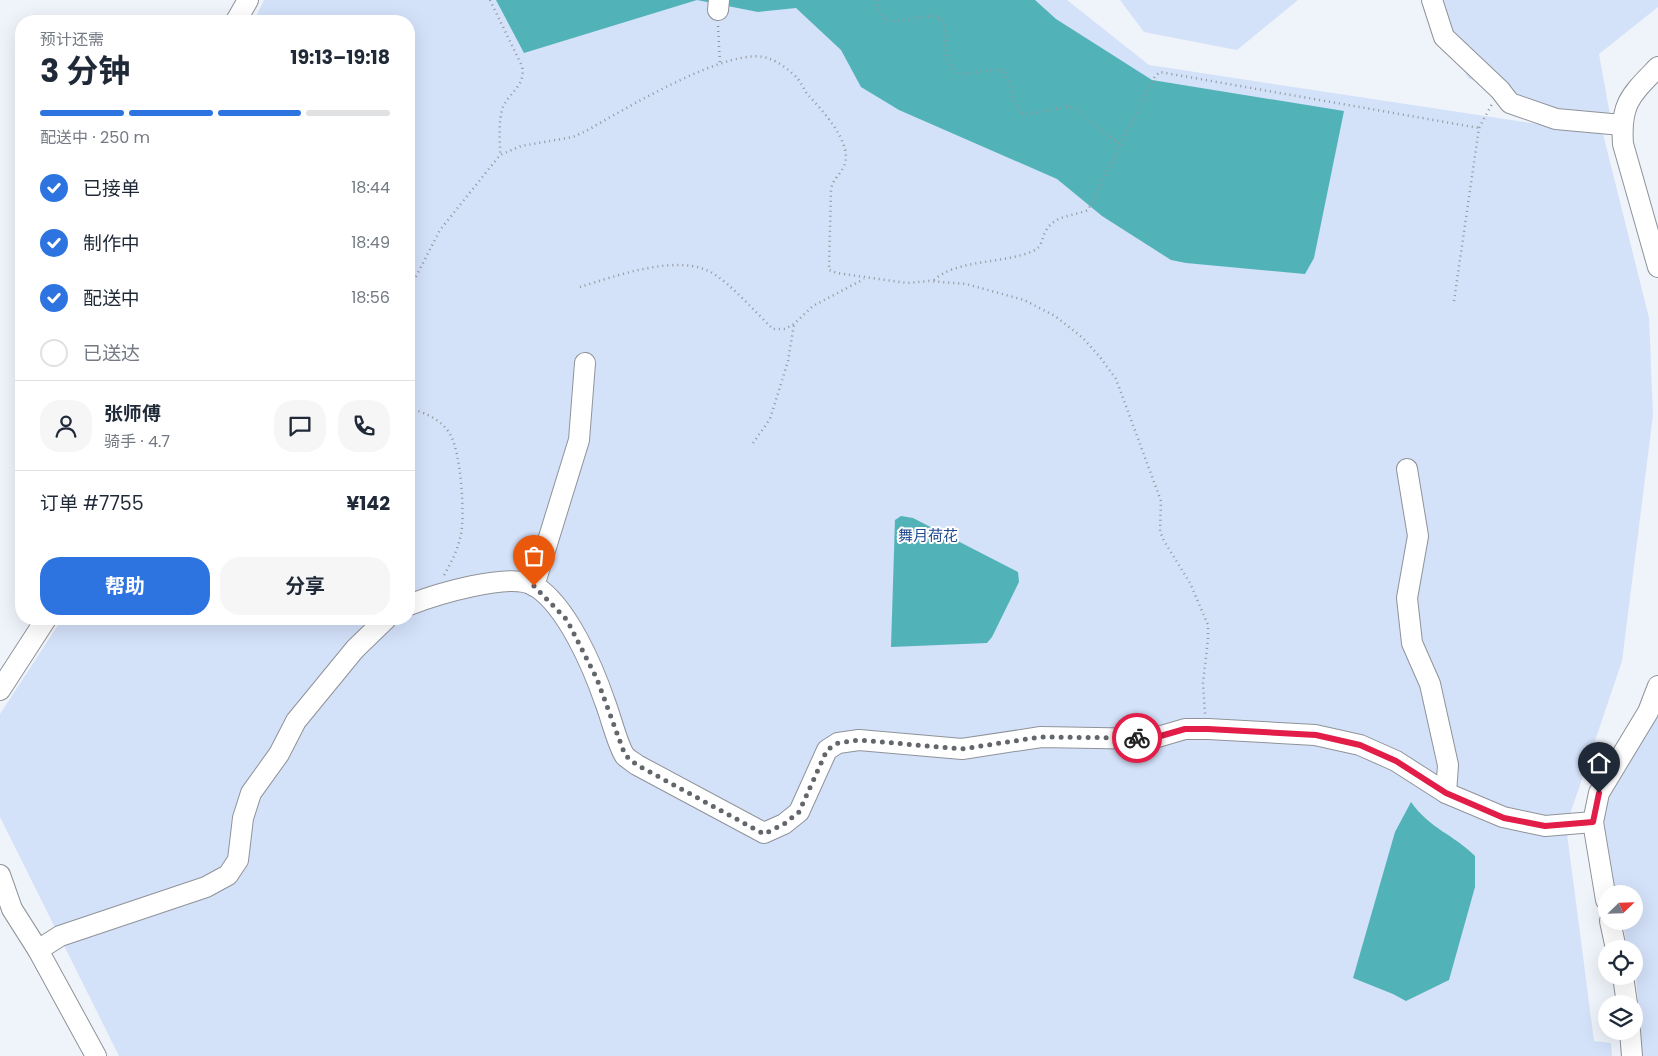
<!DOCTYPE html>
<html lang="zh">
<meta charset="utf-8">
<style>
body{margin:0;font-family:Poppins,"Noto Sans SC",sans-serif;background:#f6f6f7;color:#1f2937;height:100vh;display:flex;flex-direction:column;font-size:19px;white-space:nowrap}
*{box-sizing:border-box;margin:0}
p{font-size:16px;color:#747a83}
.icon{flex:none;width:28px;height:28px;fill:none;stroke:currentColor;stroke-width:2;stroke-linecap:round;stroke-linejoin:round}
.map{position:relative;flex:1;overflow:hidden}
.drawer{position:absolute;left:15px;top:15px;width:400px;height:610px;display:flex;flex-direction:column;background:#fff;border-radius:20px;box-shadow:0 5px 20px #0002}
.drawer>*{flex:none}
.needle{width:32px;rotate:67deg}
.tools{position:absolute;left:1598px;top:885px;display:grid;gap:10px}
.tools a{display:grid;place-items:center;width:45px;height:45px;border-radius:50%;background:#fff;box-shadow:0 5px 20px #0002;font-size:25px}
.pin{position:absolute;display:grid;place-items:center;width:42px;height:42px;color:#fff;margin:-51px -21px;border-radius:50% 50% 50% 0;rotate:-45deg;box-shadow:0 0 5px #0007}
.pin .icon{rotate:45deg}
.courier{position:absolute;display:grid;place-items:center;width:50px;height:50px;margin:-25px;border:4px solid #e11d48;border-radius:50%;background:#fff;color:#222;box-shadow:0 1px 6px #0007}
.overview em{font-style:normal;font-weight:700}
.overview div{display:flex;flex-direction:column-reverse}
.overview{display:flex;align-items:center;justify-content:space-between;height:85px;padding:0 25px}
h1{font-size:32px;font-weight:700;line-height:38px}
.bar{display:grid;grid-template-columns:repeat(4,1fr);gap:8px 5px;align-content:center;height:60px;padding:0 25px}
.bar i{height:6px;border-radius:4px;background:#e0e1e3}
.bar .current{background:#2d74e1}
.bar p{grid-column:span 4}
.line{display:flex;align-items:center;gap:12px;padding:0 25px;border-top:1px solid #e0e1e3}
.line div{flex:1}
.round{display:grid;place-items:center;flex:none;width:52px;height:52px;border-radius:20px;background:#f6f6f7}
ol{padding:0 25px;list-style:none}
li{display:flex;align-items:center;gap:15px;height:55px}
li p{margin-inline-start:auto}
li .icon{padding:5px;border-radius:50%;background:#2d74e1;color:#fff;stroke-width:4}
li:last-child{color:#747a83}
li i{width:28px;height:28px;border:2px solid #e0e1e3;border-radius:50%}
.primary-button{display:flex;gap:10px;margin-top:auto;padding:10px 25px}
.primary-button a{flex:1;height:58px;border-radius:20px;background:#2d74e1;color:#fff;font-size:20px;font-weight:700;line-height:58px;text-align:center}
.primary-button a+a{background:#f6f6f7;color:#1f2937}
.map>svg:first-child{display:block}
</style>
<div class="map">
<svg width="1658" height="1056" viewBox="0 0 1658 1056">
<rect width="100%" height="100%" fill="#eff3fa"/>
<!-- green -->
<g fill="#d3e1f9">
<path d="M264 0H1067L1149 65 1603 134 1649 318 1653 415 1622 661 1566 826 1594 1041 1611 1043 1612 1056H119L0 817V714L62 619H409V21H254Z"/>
<path d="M1120 0H1298L1237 50 1144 32Z"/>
<path d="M1428 0H1658V7L1599 54 1610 115 1543 112 1468 78Z"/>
<path d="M1658 708V1056H1642L1634 949H1628L1622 921H1634V894H1615L1597 822 1604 794Z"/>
</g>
<!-- water -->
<g fill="#51b3b7">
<path d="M496 0H1035L1056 19 1152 80 1344 111 1314 258 1305 274 1186 263 1171 260 1102 216 1057 179 899 110 861 87 841 50 796 8 758 12 697 0 524 53Z"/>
<path d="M901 516 913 518 1018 572 1019 582 992 637 987 643 891 647 895 520Z"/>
<path d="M1411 802C1430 829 1453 834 1475 856V887L1449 980 1406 1001 1393 994 1353 978 1395 832Z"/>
</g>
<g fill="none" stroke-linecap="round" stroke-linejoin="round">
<defs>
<g id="minor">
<path d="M1432 0 1444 37 1500 90 1510 103 1556 119 1622 125"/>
<path d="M718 10 719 0"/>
<path d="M236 21 248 0"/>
<path d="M1658 67C1631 95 1620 103 1623 144L1658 267"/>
<path d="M1407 469 1418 536 1407 598 1412 643 1430 684 1448 765 1446 793"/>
<path d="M534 586 579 440 585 363"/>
<path d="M409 605C434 595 511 571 535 586 567 606 593 667 605 702 610 714 618 747 625 756 628 759 633 762 637 765L764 833 784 824 799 812 827 750 838 743 859 740 962 749 1041 737 1151 739 1185 729H1208L1315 735 1360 745 1396 761 1446 793 1503 817 1545 826 1593 822"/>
<path d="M0 690 46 619"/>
<path d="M0 875 12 909 38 950 96 1056"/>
<path d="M1606 900 1593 822 1599 793 1648 712 1658 686"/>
<path d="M1610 921 1616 949"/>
<path d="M38 950 60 936 206 887 228 875 238 860 243 818 251 793 279 754 296 721 355 649 386 619"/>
<path d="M1623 976 1627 1004"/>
<path d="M1630 1031 1632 1056"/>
</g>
</defs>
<!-- minor casing -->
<use href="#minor" stroke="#8f9399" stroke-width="22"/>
<!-- path -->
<g stroke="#92969a" stroke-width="2.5" stroke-dasharray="1 4" stroke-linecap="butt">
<path d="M490 0 522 66C526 86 510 91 503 107 498 121 500 140 500 154"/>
<path d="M876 0C882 39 913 10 940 18 952 33 937 53 958 74H963L1000 69C1016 80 1008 105 1025 115L1069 106 1075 108 1121 145"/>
<path d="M718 26 720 64"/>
<path d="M934 280C957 259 1004 264 1033 251 1044 246 1041 237 1047 229 1056 215 1074 216 1088 210L1155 76 1160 72 1479 128"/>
<path d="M580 287C616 276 680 252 714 274 734 287 755 312 773 329H785L794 324 813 306 864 279"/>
<path d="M409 290 440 230 500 155 521 146 573 137 586 131C620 112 734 42 770 59 779 62 792 72 798 79 802 84 804 90 808 95 822 110 854 144 844 166 840 175 833 179 831 189L829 270 837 273 907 283 929 281 966 284 1024 300 1055 316 1083 338 1100 357 1116 379 1161 501 1160 531 1164 541 1190 583 1208 625V639L1203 683 1205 714"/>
<path d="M1454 301 1479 128 1492 104"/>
<path d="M409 408C425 413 441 419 450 434 461 452 465 514 461 534 458 550 451 563 443 577"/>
<path d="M753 443 770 419 788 361 794 324"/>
</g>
<!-- minor -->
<use href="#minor" stroke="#fff" stroke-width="20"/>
</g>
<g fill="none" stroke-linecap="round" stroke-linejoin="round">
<!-- done -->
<path stroke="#63666a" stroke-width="5" stroke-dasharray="0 9" d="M534 586 567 620 597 679 625 755 637 765 764 834 784 824 799 812 827 750 838 743 859 740 962 749 1040 737 1137 738"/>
<!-- route -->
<path stroke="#e11d48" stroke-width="6" d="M1137 738 1150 739 1185 729H1208L1316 735 1360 745 1396 761 1446 793 1504 818 1545 826 1593 822 1599 793"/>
</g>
<g text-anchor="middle" stroke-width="4" stroke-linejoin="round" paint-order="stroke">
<!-- park labels -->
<g font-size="15" fill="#224b8f" stroke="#fff">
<text x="928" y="541">舞月荷花</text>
</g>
</g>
</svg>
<div class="tools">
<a><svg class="needle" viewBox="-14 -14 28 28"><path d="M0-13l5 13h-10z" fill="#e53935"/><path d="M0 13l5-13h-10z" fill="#747a83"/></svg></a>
<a><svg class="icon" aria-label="locate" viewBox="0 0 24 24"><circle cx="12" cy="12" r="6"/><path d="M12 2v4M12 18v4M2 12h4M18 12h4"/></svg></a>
<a><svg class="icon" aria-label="layers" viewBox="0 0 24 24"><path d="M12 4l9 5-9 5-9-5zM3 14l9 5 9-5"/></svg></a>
</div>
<div class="pin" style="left:534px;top:586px;background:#ea580c"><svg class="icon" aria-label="bag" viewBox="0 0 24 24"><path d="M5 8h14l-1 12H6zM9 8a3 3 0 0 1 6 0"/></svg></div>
<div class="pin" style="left:1599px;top:793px;background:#1f2937"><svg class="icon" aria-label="home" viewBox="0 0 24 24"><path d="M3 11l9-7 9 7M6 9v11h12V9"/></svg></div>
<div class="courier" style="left:1137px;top:738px"><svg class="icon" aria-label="bike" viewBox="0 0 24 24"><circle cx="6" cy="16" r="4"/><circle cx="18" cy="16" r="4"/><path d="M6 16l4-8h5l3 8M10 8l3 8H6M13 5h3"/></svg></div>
<section class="drawer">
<div class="overview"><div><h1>3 分钟</h1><p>预计还需</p></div><em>19:13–19:18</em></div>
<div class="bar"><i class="current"></i><i class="current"></i><i class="current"></i><i></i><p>配送中 · 250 m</p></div>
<ol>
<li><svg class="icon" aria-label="check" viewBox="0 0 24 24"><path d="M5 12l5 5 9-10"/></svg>已接单<p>18:44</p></li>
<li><svg class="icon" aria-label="check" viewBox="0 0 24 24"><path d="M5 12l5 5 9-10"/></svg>制作中<p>18:49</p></li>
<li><svg class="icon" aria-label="check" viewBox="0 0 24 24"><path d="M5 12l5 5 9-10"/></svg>配送中<p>18:56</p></li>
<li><i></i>已送达</li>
</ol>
<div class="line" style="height:90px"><a class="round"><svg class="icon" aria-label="person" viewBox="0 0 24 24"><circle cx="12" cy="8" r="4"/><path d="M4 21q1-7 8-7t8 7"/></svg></a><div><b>张师傅</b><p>骑手 · 4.7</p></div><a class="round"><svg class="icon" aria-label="chat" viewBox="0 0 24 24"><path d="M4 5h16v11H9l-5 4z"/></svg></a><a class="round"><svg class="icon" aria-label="phone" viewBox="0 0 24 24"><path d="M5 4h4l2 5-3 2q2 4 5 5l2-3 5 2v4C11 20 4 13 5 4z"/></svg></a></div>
<div class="line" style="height:65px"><div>订单 #7755</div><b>¥142</b></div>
<div class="primary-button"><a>帮助</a><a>分享</a></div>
</section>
</div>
